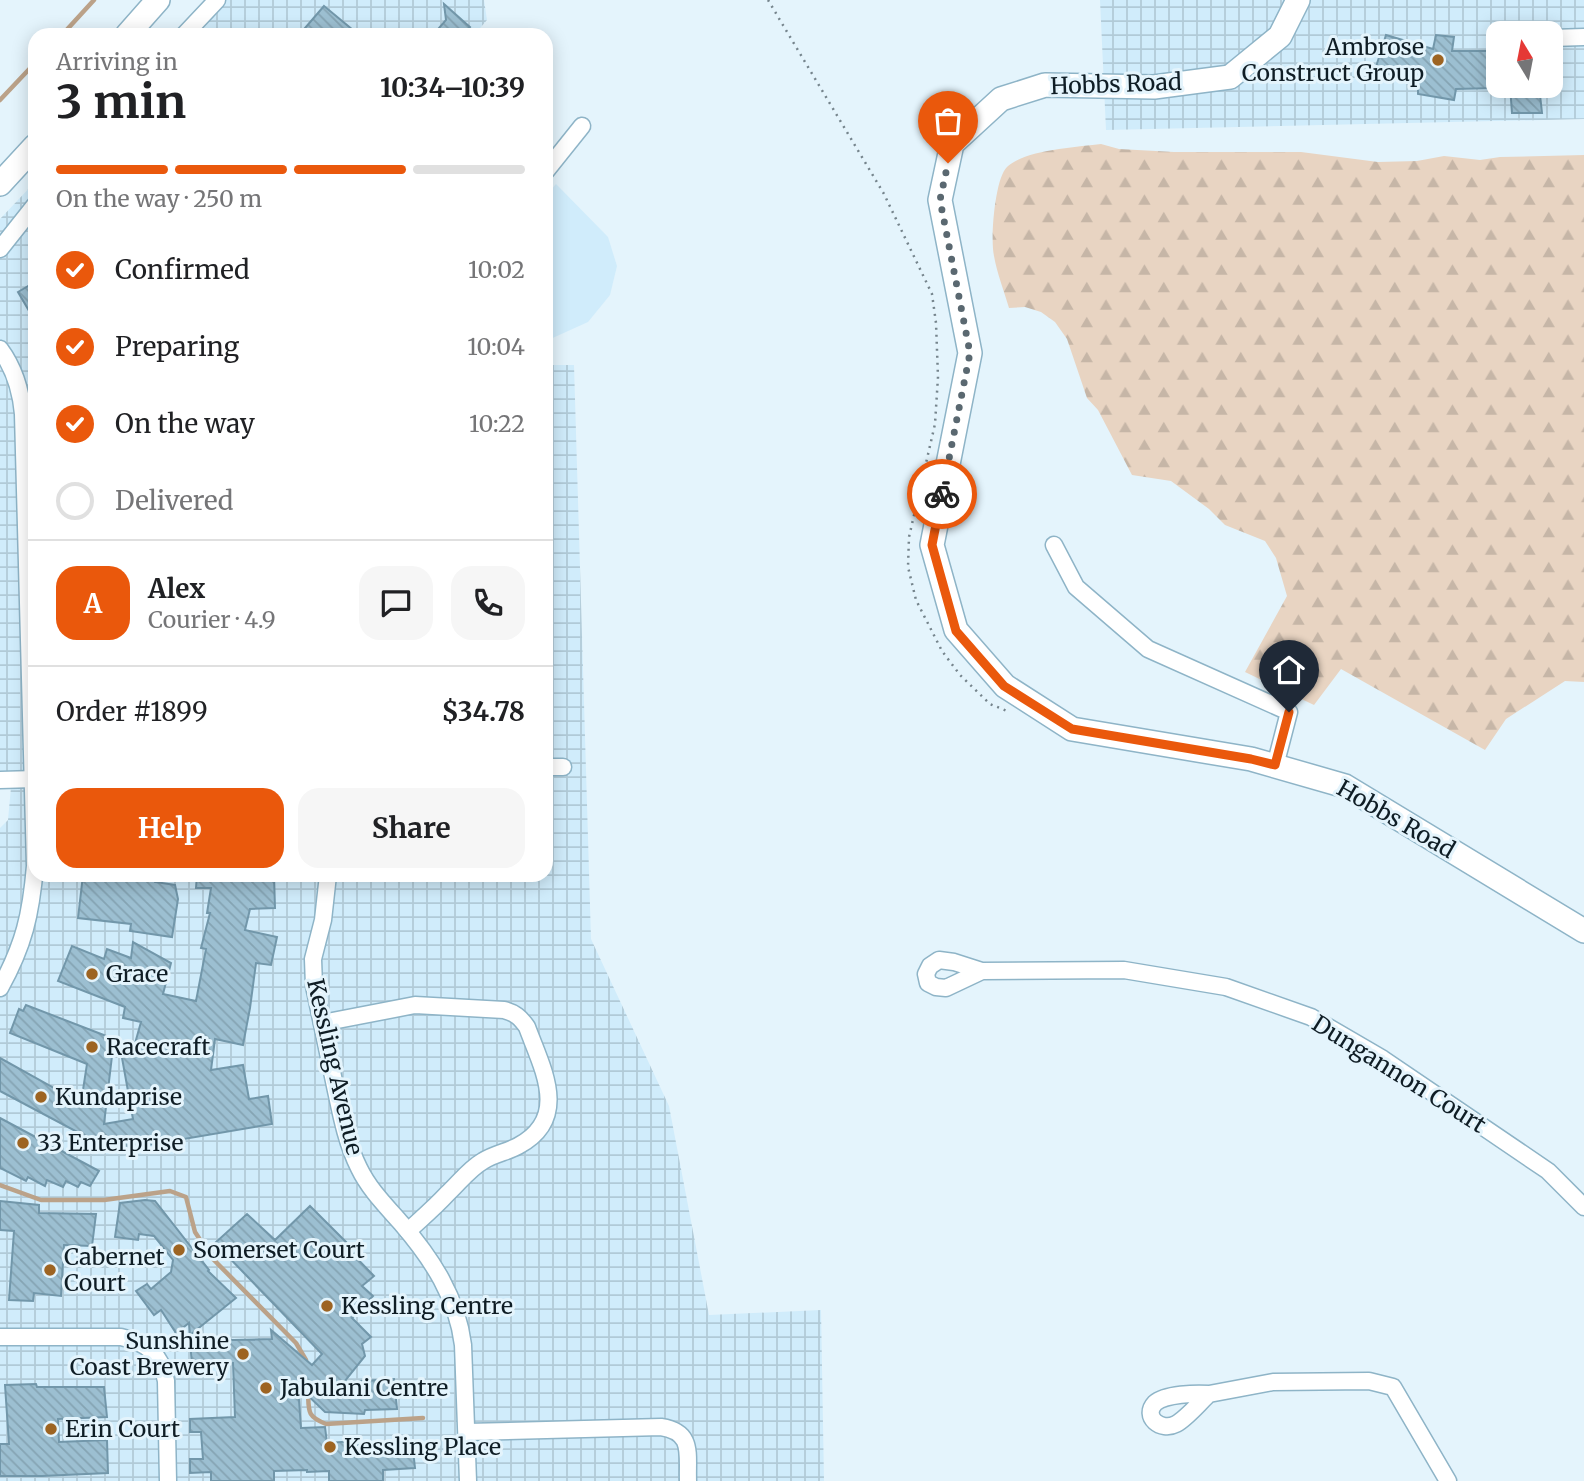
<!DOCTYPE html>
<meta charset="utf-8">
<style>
body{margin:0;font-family:Merriweather,serif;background:#f6f6f6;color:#202124;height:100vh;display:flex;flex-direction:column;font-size:26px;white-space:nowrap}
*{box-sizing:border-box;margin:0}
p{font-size:23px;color:#757577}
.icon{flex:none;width:38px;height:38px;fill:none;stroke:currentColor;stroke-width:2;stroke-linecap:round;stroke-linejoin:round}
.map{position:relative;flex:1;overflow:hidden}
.sheet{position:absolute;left:28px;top:28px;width:525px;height:854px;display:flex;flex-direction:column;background:#fff;border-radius:21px;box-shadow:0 4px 18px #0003}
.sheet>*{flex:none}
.needle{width:46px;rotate:350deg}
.tools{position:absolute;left:1486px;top:21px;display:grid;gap:14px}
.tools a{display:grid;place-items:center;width:77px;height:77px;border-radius:14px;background:#fff;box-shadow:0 4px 18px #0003;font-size:35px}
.pin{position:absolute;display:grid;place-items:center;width:60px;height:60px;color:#fff;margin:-72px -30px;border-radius:50% 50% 50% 0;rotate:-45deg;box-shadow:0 0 7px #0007}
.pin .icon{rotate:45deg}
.courier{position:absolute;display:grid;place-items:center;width:70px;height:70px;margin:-35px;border:5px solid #ea580c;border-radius:50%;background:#fff;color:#222;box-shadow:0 2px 9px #0007}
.head em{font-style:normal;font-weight:700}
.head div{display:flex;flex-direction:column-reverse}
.head{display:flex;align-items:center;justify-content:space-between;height:119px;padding:0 28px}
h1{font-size:46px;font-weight:700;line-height:52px}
.bar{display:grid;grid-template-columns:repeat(4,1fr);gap:10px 7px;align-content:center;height:84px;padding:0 28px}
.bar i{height:9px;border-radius:5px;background:#e0e0e0}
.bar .active{background:#ea580c}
.bar p{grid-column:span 4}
.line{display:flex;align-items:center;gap:18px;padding:0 28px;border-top:2px solid #e0e0e0}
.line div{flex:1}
.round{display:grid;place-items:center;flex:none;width:74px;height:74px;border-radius:21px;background:#f6f6f6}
ol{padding:0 28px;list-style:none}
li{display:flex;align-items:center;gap:21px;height:77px}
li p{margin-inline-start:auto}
li .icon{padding:7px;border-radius:50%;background:#ea580c;color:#fff;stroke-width:4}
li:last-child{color:#757577}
li i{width:38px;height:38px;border:4px solid #e0e0e0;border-radius:50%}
.cta{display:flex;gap:14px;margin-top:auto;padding:14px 28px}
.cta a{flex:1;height:80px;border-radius:21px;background:#ea580c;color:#fff;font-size:28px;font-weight:700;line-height:80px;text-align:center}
.cta a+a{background:#f6f6f6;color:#202124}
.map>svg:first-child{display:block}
</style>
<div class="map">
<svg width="1584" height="1481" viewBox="0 0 1584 1481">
<defs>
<pattern id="industrial-grid" width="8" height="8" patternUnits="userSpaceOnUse" patternTransform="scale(1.75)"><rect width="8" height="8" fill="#d0ecfb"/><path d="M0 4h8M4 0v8" fill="none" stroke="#b1cad7"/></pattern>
<pattern id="forest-firs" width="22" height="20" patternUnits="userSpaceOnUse" patternTransform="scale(1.75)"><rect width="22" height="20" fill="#e8d4c2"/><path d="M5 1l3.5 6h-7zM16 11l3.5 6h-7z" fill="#c6b6a7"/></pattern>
<pattern id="building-back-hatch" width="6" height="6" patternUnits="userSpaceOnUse" patternTransform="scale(1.75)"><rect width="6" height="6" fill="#9cbfd1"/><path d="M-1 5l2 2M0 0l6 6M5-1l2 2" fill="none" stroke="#85a4b3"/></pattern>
</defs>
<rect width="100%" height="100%" fill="#e4f4fc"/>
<!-- built -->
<path fill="#d0ecfb" d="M556 184 608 237 617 266 610 295 588 322 546 341V196Z"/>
<!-- industrial -->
<g fill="url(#industrial-grid)" fill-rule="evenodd">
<path d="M206 0H484L487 20 474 35H173Z"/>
<path d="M1100 0H1584V119L1106 130ZM1498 33H1550V86H1498Z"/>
<path d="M35 182V875H546V365H574L591 939 669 1106 709 1315 821 1310 824 1481H0V828L8 820 11 787H0V219Z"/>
</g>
<!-- forest -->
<path fill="url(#forest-firs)" d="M1101 144 1119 149 1174 152H1301L1378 162 1417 161 1444 156 1480 160 1500 157 1584 155V682L1565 681 1506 719 1485 750 1341 669 1314 705 1245 672 1287 596 1276 558 1265 541 1225 525 1209 509 1171 481 1132 475 1098 410 1087 398 1067 339 1055 322 1041 312 1025 307 1009 308C1004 291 997 273 994 256 990 239 995 178 1007 167 1024 150 1077 147 1101 144Z"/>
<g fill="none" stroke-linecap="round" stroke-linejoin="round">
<!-- stream -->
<g stroke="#bba289" stroke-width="4.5">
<path d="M62 35 94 0"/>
<path d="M0 100 35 63"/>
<path d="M0 1185 41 1200H104L170 1191 186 1197 195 1232 212 1258 296 1343 306 1360V1365"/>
<path d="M308 1391C309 1411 306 1416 326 1424L423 1418"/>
</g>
</g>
<!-- building -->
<g fill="url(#building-back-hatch)" stroke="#7297aa" stroke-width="2">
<path d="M444 4 470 27 463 35H433L446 20Z"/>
<path d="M324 6 359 35H299Z"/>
<path d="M1386 35 1433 49 1436 35 1454 37 1452 51H1498V88L1456 89 1454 100 1418 94V83L1375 70Z"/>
<path d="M1510 86H1539L1542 113H1512Z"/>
<path d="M35 282V321L18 292Z"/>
<path d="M83 875H155V882L175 885 178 899 172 937 130 931 131 924 78 918Z"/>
<path d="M197 875H274L275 908 250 909 245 930 277 937 271 965 256 963 250 1008 243 1045 215 1039 211 1070 243 1065 249 1099 268 1096 272 1124 113 1151 0 1091V1058L81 1103 87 1064 10 1033 19 1009 23 1011 26 1005 114 1039 104 1124 133 1119 119 1041 134 1047 141 1022 123 1018 125 1007 58 981 72 946 104 959 107 949 131 958 133 942 171 963 163 994 196 1001 206 949 201 948 210 913H207L211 888H196Z"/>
<path d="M0 1118 99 1171 90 1186 81 1182 78 1187 66 1181 63 1187 47 1180 45 1186 28 1177 26 1181 0 1168Z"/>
<path d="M145 1200 155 1201 209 1270 208 1271 236 1298 190 1335 189 1323 176 1333 161 1310 154 1315 136 1291 147 1284 151 1289 171 1272 173 1260 154 1236 139 1234 138 1240 115 1237 120 1203Z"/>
<path d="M0 1201 39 1205V1213L96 1214 92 1246 64 1245 61 1296 34 1293 33 1301 9 1300 14 1231 0 1230Z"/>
<path d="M310 1206 346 1242 344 1245 374 1276 362 1286 373 1296 352 1318 371 1337 362 1344 365 1356 344 1382 394 1379 397 1409 365 1410 364 1414 325 1412 298 1386 301 1428 325 1427 327 1443 355 1441V1445H396L397 1451 413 1450 415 1468 383 1470V1481H329V1471L307 1472V1470L274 1471V1481H211V1472L190 1473V1459H203L201 1432H190V1419L235 1417 233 1363 192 1365 190 1341 272 1339 271 1330 312 1365 322 1354 215 1243 247 1214 275 1240Z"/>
<path d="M36 1384 37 1387H104L107 1417 58 1419 59 1442 107 1440 108 1473 42 1476H0V1444H9L5 1385Z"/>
</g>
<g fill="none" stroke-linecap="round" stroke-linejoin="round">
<defs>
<g id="street">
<path d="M184 35 217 0"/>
<path d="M1552 38 1584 37"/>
<path d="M546 171 582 126"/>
<path d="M0 249 35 205"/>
<path d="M0 349C14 368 21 391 23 414L35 866C31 914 24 945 0 988"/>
<path d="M1054 545 1076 587 1148 649 1289 712 1275 766"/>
<path d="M546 767H563"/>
<path d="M0 780 35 779"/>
<path d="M328 875 323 920 313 959 314 986C321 1019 328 1053 335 1086 341 1114 346 1142 359 1168 369 1189 386 1206 401 1223 432 1259 457 1297 463 1345L468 1481"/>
<path d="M982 971 946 988 936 987 928 983 926 974 930 966 939 960 954 962 982 971 1124 970 1226 987 1311 1017 1383 1059 1548 1171 1584 1207"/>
<path d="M322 1023 415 1005 504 1010C515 1013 520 1017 527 1027 542 1068 571 1118 518 1146 507 1152 494 1154 483 1161 469 1169 459 1183 447 1194 435 1207 421 1219 408 1231"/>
<path d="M0 1337H121C147 1343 161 1353 166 1381L168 1481"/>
<path d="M1209 1394C1200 1402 1187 1418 1176 1424 1161 1432 1142 1417 1155 1403 1165 1394 1196 1393 1209 1394L1273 1382 1369 1381 1393 1387 1448 1481"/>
<path d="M467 1432 661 1427C694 1432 687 1454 688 1481"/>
</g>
<g id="secondary">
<path d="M1298 0 1280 36 1230 77 1154 87 1045 85 1001 99 952 144 940 200 970 353 932 545 956 630 1005 686 1072 729 1251 759 1345 786 1584 931"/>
<path d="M127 35 158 0"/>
<path d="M0 184 35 146"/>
</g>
</defs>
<!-- street casing -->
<use href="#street" stroke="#8eb4c7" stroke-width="19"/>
<!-- secondary casing -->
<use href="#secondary" stroke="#8eb4c7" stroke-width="26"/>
<!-- path -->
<path stroke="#75848c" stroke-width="2.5" stroke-dasharray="2 5" stroke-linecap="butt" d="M768 0 884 194 932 294 936 323 938 377 935 424 909 537 908 567 916 600 942 651 960 675 990 704 1007 711"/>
<!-- street -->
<use href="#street" stroke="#fff" stroke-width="16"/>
<!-- secondary -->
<use href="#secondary" stroke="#fff" stroke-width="23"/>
</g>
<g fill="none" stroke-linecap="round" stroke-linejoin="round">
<!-- done -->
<path stroke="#5a6870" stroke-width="7" stroke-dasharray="0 12.6" d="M942 494 970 353 940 200 948 163"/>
<!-- route -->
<path stroke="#ea580c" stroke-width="9" d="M942 494 932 545 956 631 1004 686 1072 729 1251 759 1275 765 1289 712"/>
</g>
<!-- markers -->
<g fill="#9d6422" stroke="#e4f4fc" stroke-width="2.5">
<circle cx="1438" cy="60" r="7"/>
<circle cx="92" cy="974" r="7"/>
<circle cx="92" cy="1047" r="7"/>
<circle cx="41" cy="1097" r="7"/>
<circle cx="23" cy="1143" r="7"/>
<circle cx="179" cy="1250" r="7"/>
<circle cx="50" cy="1270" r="7"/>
<circle cx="327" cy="1306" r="7"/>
<circle cx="243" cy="1354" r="7"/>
<circle cx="266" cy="1388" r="7"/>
<circle cx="51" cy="1429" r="7"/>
<circle cx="330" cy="1447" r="7"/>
</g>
<g text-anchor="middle" stroke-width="6" stroke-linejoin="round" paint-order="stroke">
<!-- poi labels -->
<g font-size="23" fill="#0f1d25" stroke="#e4f4fc" text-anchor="start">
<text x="1424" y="55" text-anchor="end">Ambrose<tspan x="1424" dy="26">Construct Group</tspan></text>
<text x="106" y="982">Grace</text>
<text x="106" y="1055">Racecraft</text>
<text x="55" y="1105">Kundaprise</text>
<text x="37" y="1151">33 Enterprise</text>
<text x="193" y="1258">Somerset Court</text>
<text x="64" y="1265">Cabernet<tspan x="64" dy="26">Court</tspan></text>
<text x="341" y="1314">Kessling Centre</text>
<text x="229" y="1349" text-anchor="end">Sunshine<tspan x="229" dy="26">Coast Brewery</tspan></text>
<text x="280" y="1396">Jabulani Centre</text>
<text x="65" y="1437">Erin Court</text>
<text x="344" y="1455">Kessling Place</text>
</g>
<!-- street labels -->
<g font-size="23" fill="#0f1d25" stroke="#e4f4fc">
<text transform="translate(1116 84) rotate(-2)" y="8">Hobbs Road</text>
<text transform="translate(1396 819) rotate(30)" y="8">Hobbs Road</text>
<text transform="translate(335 1067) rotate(77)" y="8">Kessling Avenue</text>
<text transform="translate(1399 1074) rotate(32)" y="8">Dungannon Court</text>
</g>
</g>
</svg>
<div class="tools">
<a><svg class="needle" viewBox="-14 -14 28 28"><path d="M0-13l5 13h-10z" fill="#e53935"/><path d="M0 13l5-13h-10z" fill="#757577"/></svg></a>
</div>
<div class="pin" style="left:948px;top:163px;background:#ea580c"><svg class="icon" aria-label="bag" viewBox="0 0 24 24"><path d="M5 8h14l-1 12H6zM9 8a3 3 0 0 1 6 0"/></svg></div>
<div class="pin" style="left:1289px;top:712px;background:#1f2937"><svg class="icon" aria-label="home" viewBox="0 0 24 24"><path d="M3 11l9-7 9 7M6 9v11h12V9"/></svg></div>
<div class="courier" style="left:942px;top:494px"><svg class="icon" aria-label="bike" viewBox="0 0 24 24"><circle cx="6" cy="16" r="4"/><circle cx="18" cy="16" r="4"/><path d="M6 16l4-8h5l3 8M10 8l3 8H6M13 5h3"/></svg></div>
<section class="sheet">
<div class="head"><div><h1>3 min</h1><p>Arriving in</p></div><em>10:34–10:39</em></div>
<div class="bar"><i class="active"></i><i class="active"></i><i class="active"></i><i></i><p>On the way · 250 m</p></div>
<ol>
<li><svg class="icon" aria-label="check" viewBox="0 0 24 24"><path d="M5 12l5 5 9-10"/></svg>Confirmed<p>10:02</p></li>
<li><svg class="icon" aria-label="check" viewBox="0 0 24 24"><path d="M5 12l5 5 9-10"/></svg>Preparing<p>10:04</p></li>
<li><svg class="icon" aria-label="check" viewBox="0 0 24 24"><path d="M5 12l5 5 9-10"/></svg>On the way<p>10:22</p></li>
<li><i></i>Delivered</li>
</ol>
<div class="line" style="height:126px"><b class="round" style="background:#ea580c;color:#fff">A</b><div><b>Alex</b><p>Courier · 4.9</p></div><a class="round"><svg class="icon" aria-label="chat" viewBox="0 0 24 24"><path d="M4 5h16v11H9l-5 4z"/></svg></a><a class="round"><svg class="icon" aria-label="phone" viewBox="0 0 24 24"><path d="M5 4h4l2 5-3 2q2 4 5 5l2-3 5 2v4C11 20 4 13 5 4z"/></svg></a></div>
<div class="line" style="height:91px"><div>Order #1899</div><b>$34.78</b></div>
<div class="cta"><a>Help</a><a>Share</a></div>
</section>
</div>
